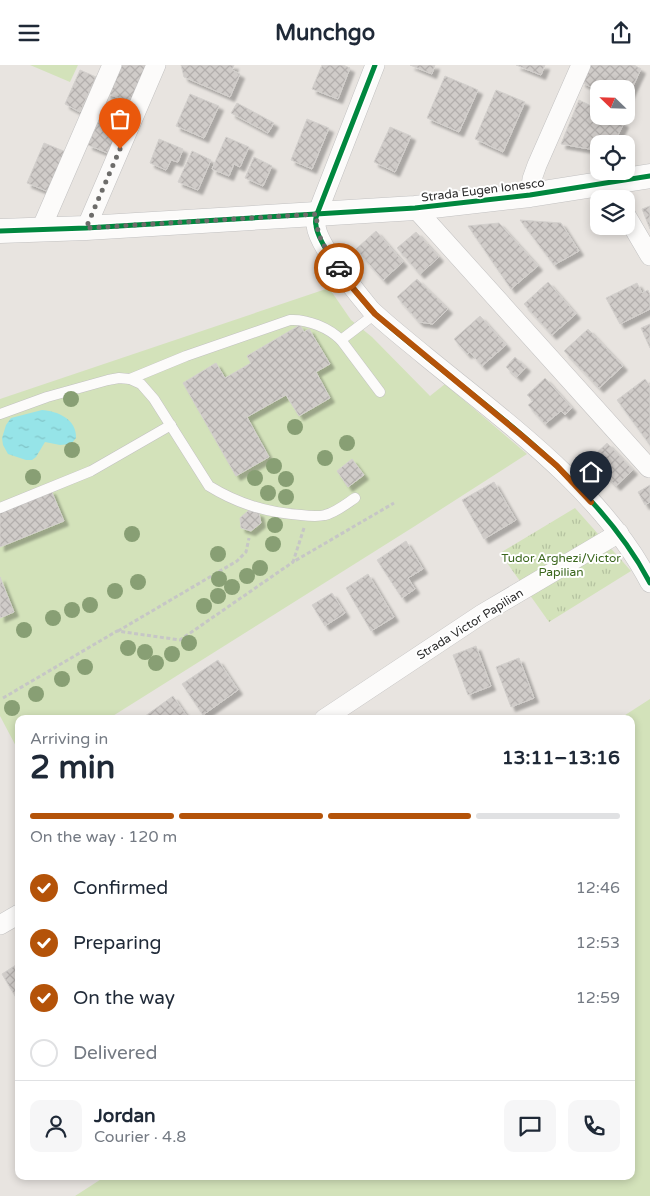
<!DOCTYPE html>
<meta charset="utf-8">
<style>
body{margin:0;font-family:"Varela Round",sans-serif;background:#f6f6f7;color:#1f2937;height:100vh;display:flex;flex-direction:column;font-size:19px;white-space:nowrap}
*{box-sizing:border-box;margin:0}
p{font-size:16px;color:#747a83}
.icon{flex:none;width:28px;height:28px;fill:none;stroke:currentColor;stroke-width:2;stroke-linecap:round;stroke-linejoin:round}
.map{position:relative;flex:1;overflow:hidden}
.details{position:absolute;left:15px;top:650px;width:620px;height:465px;display:flex;flex-direction:column;background:#fff;border-radius:10px;box-shadow:0 2px 8px #0003}
.details>*{flex:none}
.needle{width:32px;rotate:293deg}
.buttons{position:absolute;left:590px;top:15px;display:grid;gap:10px}
.buttons a{display:grid;place-items:center;width:45px;height:45px;border-radius:10px;background:#fff;box-shadow:0 2px 8px #0003;font-size:25px}
.pin{position:absolute;display:grid;place-items:center;width:42px;height:42px;color:#fff;margin:-51px -21px;border-radius:50% 50% 50% 0;rotate:-45deg;box-shadow:0 0 5px #0007}
.pin .icon{rotate:45deg}
.courier{position:absolute;display:grid;place-items:center;width:50px;height:50px;margin:-25px;border:4px solid #b45309;border-radius:50%;background:#fff;color:#222;box-shadow:0 1px 6px #0007}
.head em{font-style:normal;font-weight:700}
.head div{display:flex;flex-direction:column-reverse}
.head{display:flex;align-items:center;justify-content:space-between;height:85px;padding:0 15px}
h1{font-size:32px;font-weight:700;line-height:38px}
.bar{display:grid;grid-template-columns:repeat(4,1fr);gap:8px 5px;align-content:center;height:60px;padding:0 15px}
.bar i{height:6px;border-radius:4px;background:#e0e1e3}
.bar .active{background:#b45309}
.bar p{grid-column:span 4}
.line{display:flex;align-items:center;gap:12px;padding:0 15px;border-top:1px solid #e0e1e3}
.line div{flex:1}
.round{display:grid;place-items:center;flex:none;width:52px;height:52px;border-radius:10px;background:#f6f6f7}
ol{padding:0 15px;list-style:none}
li{display:flex;align-items:center;gap:15px;height:55px}
li p{margin-inline-start:auto}
li .icon{padding:5px;border-radius:50%;background:#b45309;color:#fff;stroke-width:4}
li:last-child{color:#747a83}
li i{width:28px;height:28px;border:2px solid #e0e1e3;border-radius:50%}
header{display:flex;justify-content:space-between;align-items:center;height:65px;padding:0 15px;background:#fff;font-size:22px;font-weight:700}
.map>svg:first-child{display:block}
</style>
<header><svg class="icon" aria-label="menu" viewBox="0 0 24 24"><path d="M4 6h16M4 12h16M4 18h16"/></svg>Munchgo<svg class="icon" aria-label="share" viewBox="0 0 24 24"><path d="M12 15V3M7 8l5-5 5 5M5 13v7h14v-7"/></svg></header>
<div class="map">
<svg width="650" height="1131" viewBox="0 0 650 1131">
<defs>
<pattern id="park-tufts" width="24" height="20" patternUnits="userSpaceOnUse" patternTransform="scale(1.25)"><rect width="24" height="20" fill="#d3e2ba"/><path d="M3 7l-1-3M5 7V3M7 7l1-3M15 17l-1-3M17 17v-4M19 17l1-3" fill="none" stroke="#b5c2a0"/></pattern>
<pattern id="water-ripples" width="26" height="14" patternUnits="userSpaceOnUse" patternTransform="scale(1.25)"><rect width="26" height="14" fill="#96e4e8"/><path d="M2 4q2-2 4 0t4 0M15 11q2-2 4 0t4 0" fill="none" stroke="#81c4c7"/></pattern>
<pattern id="building-cross-hatch" width="8" height="8" patternUnits="userSpaceOnUse" patternTransform="scale(1.25)"><rect width="8" height="8" fill="#d0ccc9"/><path d="M0 0l8 8M0 8l8-8" fill="none" stroke="#b3afad"/></pattern>
<filter id="shadow"><feDropShadow dx="4.5" dy="4.5" stdDeviation="1" flood-color="#0004"/></filter>
</defs>
<rect width="100%" height="100%" fill="#e8e4e0"/>
<!-- grass -->
<g fill="#d3e2ba">
<path d="M30 0H78L70 17Z"/>
<path d="M329 223 351 255 372 272 430 331 445 319 527 389 415 461 108 654H19V687L0 651V334Z"/>
<path d="M650 634V1131H75L106 1111H631V654H619Z"/>
</g>
<!-- park -->
<path fill="url(#park-tufts)" d="M575 443 631 506 549 557 500 488Z"/>
<!-- water -->
<path fill="url(#water-ripples)" d="M42 345C57 346 77 354 76 373L71 379 60 380 45 377 36 392 32 395H26L8 389 3 380 2 373 6 360 11 353Z"/>
<!-- building -->
<g fill="url(#building-cross-hatch)" stroke="#d3d0cd" filter="url(#shadow)">
<path d="M118 0H148L131 38 106 28Z"/>
<path d="M181 0H234L232 5 240 9 230 32 184 12Z"/>
<path d="M322 0H343L350 3 338 34 312 24Z"/>
<path d="M410 0H435L432 9Z"/>
<path d="M516 0H545L541 10Z"/>
<path d="M589 0H634L641 4 626 36V24H599V26L581 17Z"/>
<path d="M80 5 96 12 80 47 65 39Z"/>
<path d="M445 11 478 25 459 67 427 53Z"/>
<path d="M496 25 525 37 503 87 475 74Z"/>
<path d="M190 29 219 41 204 73 176 61Z"/>
<path d="M102 35 129 46 110 89 88 80 101 50 96 49Z"/>
<path d="M579 35 599 45V51H610L624 58 615 76 610 79H599V84L595 85 561 79Z"/>
<path d="M237 38 274 58 268 68 231 48Z"/>
<path d="M307 54 329 63 312 104 291 95Z"/>
<path d="M390 62 411 71 395 107 374 97Z"/>
<path d="M226 72 249 82 240 102 234 99 229 111 212 104Z"/>
<path d="M159 74 183 84 178 97 171 95 166 105 150 98Z"/>
<path d="M44 78 66 87 49 127 27 118Z"/>
<path d="M192 86 211 95 198 125 178 117Z"/>
<path d="M254 92 272 101 263 121 245 113Z"/>
<path d="M650 141V164L642 144Z"/>
<path d="M520 155 561 158 579 186 554 200Z"/>
<path d="M499 158 538 201 511 224 468 161Z"/>
<path d="M376 166 403 197 383 215 356 184Z"/>
<path d="M416 167 439 192 420 209 397 183Z"/>
<path d="M417 214 448 244 433 259 419 257 397 232Z"/>
<path d="M548 217 576 249 552 270 524 239Z"/>
<path d="M637 218 642 228 648 225 650 230V244L620 259 606 233Z"/>
<path d="M480 251 506 280 482 301 470 287 467 289 454 274Z"/>
<path d="M650 259V283L641 263Z"/>
<path d="M300 260 304 267 309 264 330 299 316 307 330 333 299 351 286 330 247 352 269 392 236 411 183 318 216 298 225 313 251 298 247 291Z"/>
<path d="M588 264 623 301 599 323 564 286Z"/>
<path d="M515 292 526 302 517 312 506 302Z"/>
<path d="M545 313 572 343 565 350 561 346 545 359 528 340 533 336 527 330Z"/>
<path d="M645 314 650 321V380L617 335Z"/>
<path d="M607 378 633 405 616 421 590 394Z"/>
<path d="M352 394 364 410 348 422 337 406Z"/>
<path d="M494 417 516 455 484 474 462 435Z"/>
<path d="M650 420V437L645 440 638 427Z"/>
<path d="M51 425 64 456 0 482V446Z"/>
<path d="M249 445 259 448 261 458 251 466 241 463 240 453Z"/>
<path d="M406 476 423 504 408 513 415 524 402 533 377 495Z"/>
<path d="M368 509 394 552 371 566 346 523Z"/>
<path d="M0 512 14 547 0 553Z"/>
<path d="M332 528 345 548 325 561 312 540Z"/>
<path d="M476 581 491 621 468 630 453 590Z"/>
<path d="M519 593 534 633 511 642 496 602Z"/>
<path d="M218 595 238 625 203 650 182 619Z"/>
<path d="M173 631 189 654H141Z"/>
<path d="M19 898V935L18 936 2 909Z"/>
</g>
<g fill="none" stroke-linecap="round" stroke-linejoin="round">
<defs>
<g id="service">
<path d="M375 249 341 275 380 327"/>
<path d="M130 314 186 291 290 255C308 254 329 263 341 275"/>
<path d="M0 349 47 332 108 315 119 313 130 314 141 319 154 334 209 421C238 439 267 448 301 450 309 451 317 452 325 450 335 448 346 439 355 433"/>
<path d="M0 443 91 406 171 360"/>
</g>
<g id="minor">
<path d="M375 0 317 149C316 152 315 157 316 160 317 180 358 229 371 245 388 261 406 275 424 290 503 355 602 425 650 518"/>
<path d="M608 118 617 134"/>
<path d="M530 130 532 114 537 100 581 0"/>
<path d="M415 143 649 403"/>
<path d="M626 150 650 191"/>
<path d="M86 163 156 0"/>
<path d="M41 164 112 0"/>
<path d="M324 654 482 549 619 468"/>
<path d="M0 860 19 849"/>
</g>
<path id="tertiary" d="M0 166 86 163 415 143 530 130 650 111"/>
</defs>
<!-- service casing -->
<use href="#service" stroke="#c2c1c1" stroke-width="11"/>
<!-- minor casing -->
<use href="#minor" stroke="#c2c1c1" stroke-width="20"/>
<!-- tertiary casing -->
<use href="#tertiary" stroke="#c2c1c1" stroke-width="25"/>
<!-- path -->
<g stroke="#c6c6c6" stroke-width="3" stroke-dasharray="4 2.5" stroke-linecap="butt">
<path d="M304 463 293 497 394 438"/>
<path d="M118 566 237 496 246 487 249 473"/>
<path d="M3 633 117 566 180 575 293 497"/>
</g>
<!-- service -->
<use href="#service" stroke="#fcfbfa" stroke-width="10"/>
<!-- minor -->
<use href="#minor" stroke="#fcfbfa" stroke-width="19"/>
<!-- tertiary -->
<use href="#tertiary" stroke="#fcfbfa" stroke-width="24"/>
<defs>
<g id="cycleway">
<path d="M375 0 317 149C316 152 315 157 316 160 317 180 358 229 371 245 388 261 406 275 424 290 503 355 602 425 650 518"/>
<path d="M0 166 86 163 415 143 530 130 650 111"/>
</g>
</defs>
<!-- cycleway casing -->
<use href="#cycleway" stroke="#fff" stroke-width="8"/>
<!-- cycleway -->
<use href="#cycleway" stroke="#00873e" stroke-width="5"/>
</g>
<!-- trees -->
<g fill="#889f74">
<circle cx="71" cy="334" r="8"/>
<circle cx="295" cy="362" r="8"/>
<circle cx="347" cy="378" r="8"/>
<circle cx="72" cy="385" r="8"/>
<circle cx="325" cy="393" r="8"/>
<circle cx="274" cy="401" r="8"/>
<circle cx="33" cy="412" r="8"/>
<circle cx="255" cy="413" r="8"/>
<circle cx="286" cy="414" r="8"/>
<circle cx="268" cy="428" r="8"/>
<circle cx="286" cy="432" r="8"/>
<circle cx="275" cy="460" r="8"/>
<circle cx="132" cy="469" r="8"/>
<circle cx="273" cy="479" r="8"/>
<circle cx="218" cy="489" r="8"/>
<circle cx="260" cy="503" r="8"/>
<circle cx="247" cy="511" r="8"/>
<circle cx="219" cy="514" r="8"/>
<circle cx="138" cy="517" r="8"/>
<circle cx="232" cy="522" r="8"/>
<circle cx="115" cy="526" r="8"/>
<circle cx="218" cy="531" r="8"/>
<circle cx="90" cy="540" r="8"/>
<circle cx="204" cy="541" r="8"/>
<circle cx="72" cy="545" r="8"/>
<circle cx="53" cy="553" r="8"/>
<circle cx="24" cy="565" r="8"/>
<circle cx="189" cy="578" r="8"/>
<circle cx="128" cy="583" r="8"/>
<circle cx="145" cy="587" r="8"/>
<circle cx="172" cy="589" r="8"/>
<circle cx="156" cy="598" r="8"/>
<circle cx="85" cy="602" r="8"/>
<circle cx="62" cy="614" r="8"/>
<circle cx="36" cy="629" r="8"/>
<circle cx="12" cy="643" r="8"/>
</g>
<g fill="none" stroke-linecap="round" stroke-linejoin="round">
<!-- done -->
<path stroke="#6d6c6a" stroke-width="5" stroke-dasharray="0 9" d="M120 84 86 163 317 149C315 172 326 184 339 203"/>
<!-- route -->
<path stroke="#b45309" stroke-width="6" d="M339 203 351 221 375 249 520 369 557 401 591 437"/>
</g>
<g text-anchor="middle" stroke-width="4" stroke-linejoin="round" paint-order="stroke">
<!-- street labels -->
<g font-size="12" fill="#2b2b2b" stroke="#fff">
<text transform="translate(483 125) rotate(-7)" y="4">Strada Eugen Ionesco</text>
<text transform="translate(470 559) rotate(-32)" y="4">Strada Victor Papilian</text>
</g>
<!-- park labels -->
<g font-size="12" fill="#3a661c" stroke="#fff">
<text x="561" y="497">Tudor Arghezi/Victor<tspan x="561" dy="14">Papilian</tspan></text>
</g>
</g>
</svg>
<div class="buttons">
<a><svg class="needle" viewBox="-14 -14 28 28"><path d="M0-13l5 13h-10z" fill="#e53935"/><path d="M0 13l5-13h-10z" fill="#747a83"/></svg></a>
<a><svg class="icon" aria-label="locate" viewBox="0 0 24 24"><circle cx="12" cy="12" r="6"/><path d="M12 2v4M12 18v4M2 12h4M18 12h4"/></svg></a>
<a><svg class="icon" aria-label="layers" viewBox="0 0 24 24"><path d="M12 4l9 5-9 5-9-5zM3 14l9 5 9-5"/></svg></a>
</div>
<div class="pin" style="left:120px;top:84px;background:#ea580c"><svg class="icon" aria-label="bag" viewBox="0 0 24 24"><path d="M5 8h14l-1 12H6zM9 8a3 3 0 0 1 6 0"/></svg></div>
<div class="pin" style="left:591px;top:437px;background:#1f2937"><svg class="icon" aria-label="home" viewBox="0 0 24 24"><path d="M3 11l9-7 9 7M6 9v11h12V9"/></svg></div>
<div class="courier" style="left:339px;top:203px"><svg class="icon" aria-label="car" viewBox="0 0 24 24"><path d="M5 17H2v-5l4-1 3-4h7l3 4 3 1v5h-3M9 17h6M6 11h13"/><circle cx="7" cy="17" r="2"/><circle cx="17" cy="17" r="2"/></svg></div>
<section class="details">
<div class="head"><div><h1>2 min</h1><p>Arriving in</p></div><em>13:11–13:16</em></div>
<div class="bar"><i class="active"></i><i class="active"></i><i class="active"></i><i></i><p>On the way · 120 m</p></div>
<ol>
<li><svg class="icon" aria-label="check" viewBox="0 0 24 24"><path d="M5 12l5 5 9-10"/></svg>Confirmed<p>12:46</p></li>
<li><svg class="icon" aria-label="check" viewBox="0 0 24 24"><path d="M5 12l5 5 9-10"/></svg>Preparing<p>12:53</p></li>
<li><svg class="icon" aria-label="check" viewBox="0 0 24 24"><path d="M5 12l5 5 9-10"/></svg>On the way<p>12:59</p></li>
<li><i></i>Delivered</li>
</ol>
<div class="line" style="height:90px"><a class="round"><svg class="icon" aria-label="person" viewBox="0 0 24 24"><circle cx="12" cy="8" r="4"/><path d="M4 21q1-7 8-7t8 7"/></svg></a><div><b>Jordan</b><p>Courier · 4.8</p></div><a class="round"><svg class="icon" aria-label="chat" viewBox="0 0 24 24"><path d="M4 5h16v11H9l-5 4z"/></svg></a><a class="round"><svg class="icon" aria-label="phone" viewBox="0 0 24 24"><path d="M5 4h4l2 5-3 2q2 4 5 5l2-3 5 2v4C11 20 4 13 5 4z"/></svg></a></div>
</section>
</div>
